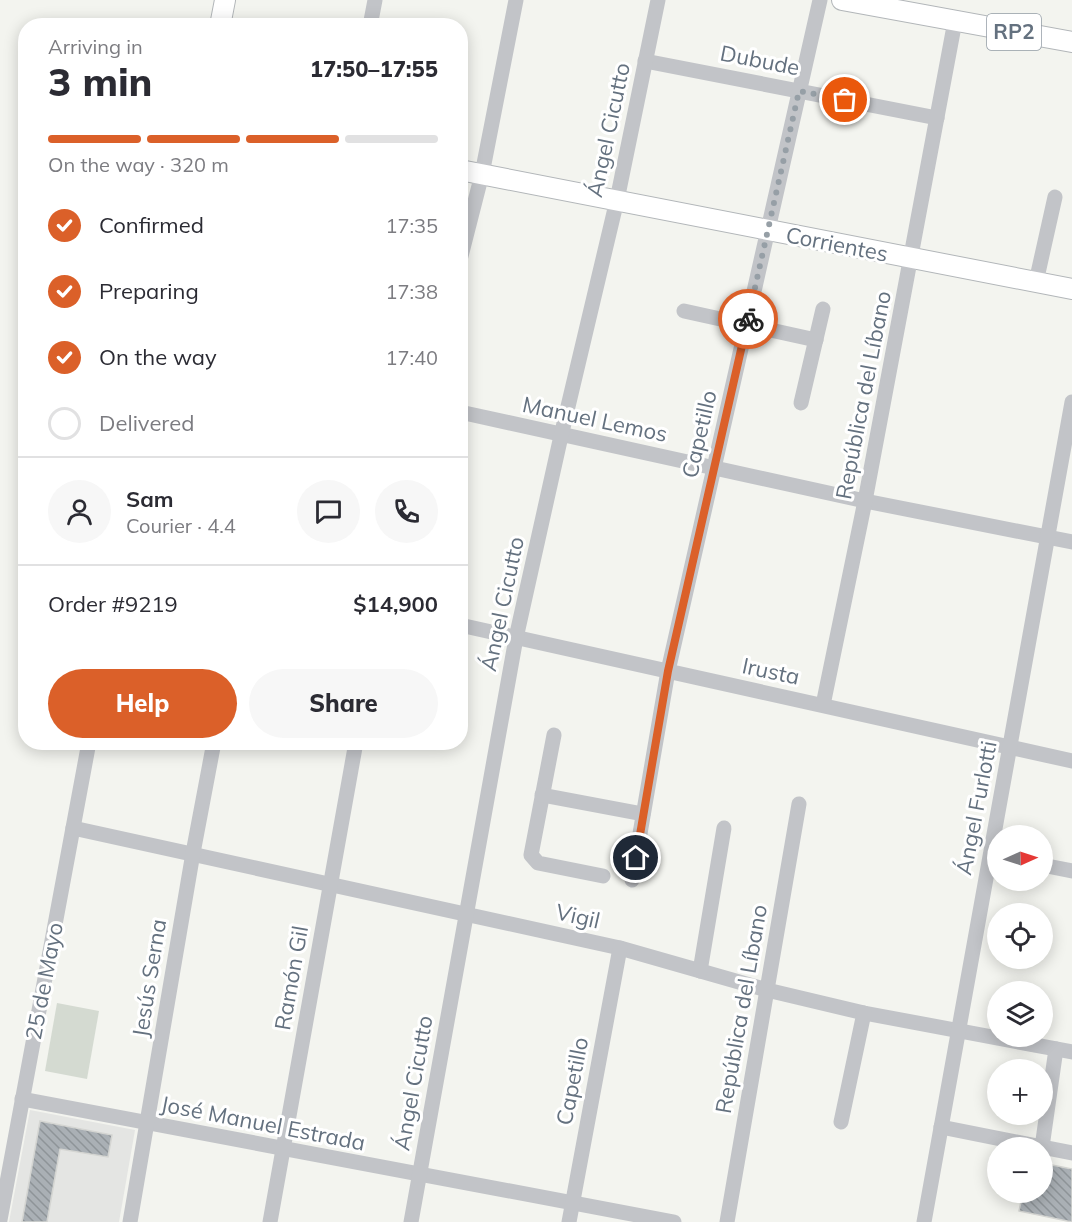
<!DOCTYPE html>
<meta charset="utf-8">
<style>
body{margin:0;font-family:Mulish,sans-serif;background:#f7f7f7;color:#2b2b33;height:100vh;display:flex;flex-direction:column;font-size:22px;white-space:nowrap}
*{box-sizing:border-box;margin:0}
p{font-size:20px;color:#7c7c81}
.icon{flex:none;width:33px;height:33px;fill:none;stroke:currentColor;stroke-width:2;stroke-linecap:round;stroke-linejoin:round}
.map{position:relative;flex:1;overflow:hidden}
.side{position:absolute;left:18px;top:18px;width:450px;height:732px;display:flex;flex-direction:column;background:#fff;border-radius:24px;box-shadow:0 3px 15px #0003}
.side>*{flex:none}
.needle{width:39px;rotate:87deg}
.controls{position:absolute;left:987px;top:825px;display:grid;gap:12px}
.controls a{display:grid;place-items:center;width:66px;height:66px;border-radius:50%;background:#fff;box-shadow:0 3px 15px #0003;font-size:30px}
.pin{position:absolute;display:grid;place-items:center;width:51px;height:51px;color:#fff;margin:-26px;border:3px solid #fff;border-radius:50%;box-shadow:0 2px 6px #0007}
.courier{position:absolute;display:grid;place-items:center;width:60px;height:60px;margin:-30px;border:4px solid #db6029;border-radius:50%;background:#fff;color:#222;box-shadow:0 2px 8px #0007}
.headline em{font-style:normal;font-weight:800}
.headline div{display:flex;flex-direction:column-reverse}
.headline{display:flex;align-items:center;justify-content:space-between;height:102px;padding:0 30px}
h1{font-size:39px;font-weight:800;line-height:45px}
.bar{display:grid;grid-template-columns:repeat(4,1fr);gap:9px 6px;align-content:center;height:72px;padding:0 30px}
.bar i{height:8px;border-radius:4px;background:#e1e1e2}
.bar .on{background:#db6029}
.bar p{grid-column:span 4}
.line{display:flex;align-items:center;gap:15px;padding:0 30px;border-top:2px solid #e1e1e2}
.line div{flex:1}
.round{display:grid;place-items:center;flex:none;width:63px;height:63px;border-radius:32px;background:#f7f7f7}
ol{padding:0 30px;list-style:none}
li{display:flex;align-items:center;gap:18px;height:66px}
li p{margin-inline-start:auto}
li .icon{padding:6px;border-radius:50%;background:#db6029;color:#fff;stroke-width:4}
li:last-child{color:#7c7c81}
li i{width:33px;height:33px;border:3px solid #e1e1e2;border-radius:50%}
.cta{display:flex;gap:12px;margin-top:auto;padding:12px 30px}
.cta a{flex:1;height:69px;border-radius:36px;background:#db6029;color:#fff;font-size:24px;font-weight:800;line-height:69px;text-align:center}
.cta a+a{background:#f7f7f7;color:#2b2b33}
.map>svg:first-child{display:block}
</style>
<div class="map">
<svg width="1072" height="1222" viewBox="0 0 1072 1222">
<defs>
<pattern id="building-back-hatch" width="6" height="6" patternUnits="userSpaceOnUse" patternTransform="scale(1.5)"><rect width="6" height="6" fill="#aab0b5"/><path d="M-1 5l2 2M0 0l6 6M5-1l2 2" fill="none" stroke="#8e9498"/></pattern>
</defs>
<rect width="100%" height="100%" fill="#f3f4ef"/>
<!-- built -->
<path fill="#e4e5e3" d="M30 1110 135 1130 119 1222H9Z"/>
<!-- pitch -->
<path fill="#d4dad1" d="M57 1003 99 1011 87 1079 45 1071Z"/>
<!-- building -->
<g fill="url(#building-back-hatch)" stroke="#d4d5d2" stroke-width="1.5">
<path d="M40 1121 112 1135 108 1157 60 1149 47 1222H22Z"/>
<path d="M1042 1163 1072 1169V1222L1019 1211 1023 1192H1042Z"/>
</g>
<g fill="none" stroke-linecap="round" stroke-linejoin="round">
<defs>
<g id="major">
<path d="M842 0 1072 42"/>
<path d="M220 26 225 0"/>
<path d="M460 170 1072 289"/>
</g>
</defs>
<!-- major casing -->
<use href="#major" stroke="#b2b6b9" stroke-width="22"/>
<!-- minor -->
<g stroke="#c2c4c8" stroke-width="15">
<path d="M370 26 375 0"/>
<path d="M645 61 937 118"/>
<path d="M460 260 482 174 516 0"/>
<path d="M1036 282 1055 197"/>
<path d="M684 311 816 340"/>
<path d="M801 403 823 309"/>
<path d="M460 412 865 501 1072 542"/>
<path d="M460 625 1072 761"/>
<path d="M823 705 865 501 955 21"/>
<path d="M554 735 531 855 538 863 603 876"/>
<path d="M542 795 643 814"/>
<path d="M73 828 620 948 767 990 864 1013 1072 1052"/>
<path d="M1042 865 1072 871"/>
<path d="M632 880 668 671 820 0"/>
<path d="M700 971 724 828"/>
<path d="M22 1099 674 1222"/>
<path d="M841 1122 864 1013"/>
<path d="M941 1127 1072 1153"/>
<path d="M1042 1147 1056 1049"/>
<path d="M0 1220 89 742"/>
<path d="M130 1222 193 853 214 742"/>
<path d="M270 1222 356 742"/>
<path d="M411 1222 516 638 561 436 617 200 658 0"/>
<path d="M569 1222 620 948"/>
<path d="M727 1222 799 804"/>
<path d="M924 1222 1072 402"/>
</g>
<!-- major -->
<use href="#major" stroke="#fff" stroke-width="20"/>
</g>
<g fill="none" stroke-linecap="round" stroke-linejoin="round">
<!-- done -->
<path stroke="#969fa6" stroke-width="6" stroke-dasharray="0 10.8" d="M748 319 799 91 845 100"/>
<!-- route -->
<path stroke="#db6029" stroke-width="8" d="M636 858 668 671 748 319"/>
</g>
<g text-anchor="middle" stroke-width="6" stroke-linejoin="round" paint-order="stroke">
<!-- shield labels -->
<rect fill="#fff" stroke="#929ca5" stroke-width="1.5" x="987" y="14" width="54" height="36" rx="4.5"/>
<g font-size="21" font-weight="bold" fill="#64717f">
<text x="1014" y="39">RP2</text>
</g>
<!-- street labels -->
<g font-size="22" fill="#64717f" stroke="#fff">
<text transform="translate(760 60) rotate(11)" y="8">Dubude</text>
<text transform="translate(608 130) rotate(-78)" y="8">Ángel Cicutto</text>
<text transform="translate(837 244) rotate(11)" y="8">Corrientes</text>
<text transform="translate(863 395) rotate(-79)" y="8">República del Líbano</text>
<text transform="translate(595 419) rotate(12)" y="8">Manuel Lemos</text>
<text transform="translate(699 434) rotate(-77)" y="8">Capetillo</text>
<text transform="translate(502 604) rotate(-78)" y="8">Ángel Cicutto</text>
<text transform="translate(771 671) rotate(12)" y="8">Irusta</text>
<text transform="translate(976 808) rotate(-79)" y="8">Ángel Furlotti</text>
<text transform="translate(578 916) rotate(13)" y="8">Vigil</text>
<text transform="translate(149 978) rotate(-81)" y="8">Jesús Serna</text>
<text transform="translate(291 978) rotate(-80)" y="8">Ramón Gil</text>
<text transform="translate(44 981) rotate(-79)" y="8">25 de Mayo</text>
<text transform="translate(741 1009) rotate(-80)" y="8">República del Líbano</text>
<text transform="translate(572 1081) rotate(-79)" y="8">Capetillo</text>
<text transform="translate(413 1083) rotate(-80)" y="8">Ángel Cicutto</text>
<text transform="translate(263 1123) rotate(11)" y="8">José Manuel Estrada</text>
</g>
</g>
</svg>
<div class="controls">
<a><svg class="needle" viewBox="-14 -14 28 28"><path d="M0-13l5 13h-10z" fill="#e53935"/><path d="M0 13l5-13h-10z" fill="#7c7c81"/></svg></a>
<a><svg class="icon" aria-label="locate" viewBox="0 0 24 24"><circle cx="12" cy="12" r="6"/><path d="M12 2v4M12 18v4M2 12h4M18 12h4"/></svg></a>
<a><svg class="icon" aria-label="layers" viewBox="0 0 24 24"><path d="M12 4l9 5-9 5-9-5zM3 14l9 5 9-5"/></svg></a>
<a>+</a>
<a>−</a>
</div>
<div class="pin" style="left:845px;top:100px;background:#ea580c"><svg class="icon" aria-label="bag" viewBox="0 0 24 24"><path d="M5 8h14l-1 12H6zM9 8a3 3 0 0 1 6 0"/></svg></div>
<div class="pin" style="left:636px;top:858px;background:#1f2937"><svg class="icon" aria-label="home" viewBox="0 0 24 24"><path d="M3 11l9-7 9 7M6 9v11h12V9"/></svg></div>
<div class="courier" style="left:748px;top:319px"><svg class="icon" aria-label="bike" viewBox="0 0 24 24"><circle cx="6" cy="16" r="4"/><circle cx="18" cy="16" r="4"/><path d="M6 16l4-8h5l3 8M10 8l3 8H6M13 5h3"/></svg></div>
<section class="side">
<div class="headline"><div><h1>3 min</h1><p>Arriving in</p></div><em>17:50–17:55</em></div>
<div class="bar"><i class="on"></i><i class="on"></i><i class="on"></i><i></i><p>On the way · 320 m</p></div>
<ol>
<li><svg class="icon" aria-label="check" viewBox="0 0 24 24"><path d="M5 12l5 5 9-10"/></svg>Confirmed<p>17:35</p></li>
<li><svg class="icon" aria-label="check" viewBox="0 0 24 24"><path d="M5 12l5 5 9-10"/></svg>Preparing<p>17:38</p></li>
<li><svg class="icon" aria-label="check" viewBox="0 0 24 24"><path d="M5 12l5 5 9-10"/></svg>On the way<p>17:40</p></li>
<li><i></i>Delivered</li>
</ol>
<div class="line" style="height:108px"><a class="round"><svg class="icon" aria-label="person" viewBox="0 0 24 24"><circle cx="12" cy="8" r="4"/><path d="M4 21q1-7 8-7t8 7"/></svg></a><div><b>Sam</b><p>Courier · 4.4</p></div><a class="round"><svg class="icon" aria-label="chat" viewBox="0 0 24 24"><path d="M4 5h16v11H9l-5 4z"/></svg></a><a class="round"><svg class="icon" aria-label="phone" viewBox="0 0 24 24"><path d="M5 4h4l2 5-3 2q2 4 5 5l2-3 5 2v4C11 20 4 13 5 4z"/></svg></a></div>
<div class="line" style="height:78px"><div>Order #9219</div><b>$14,900</b></div>
<div class="cta"><a>Help</a><a>Share</a></div>
</section>
</div>
